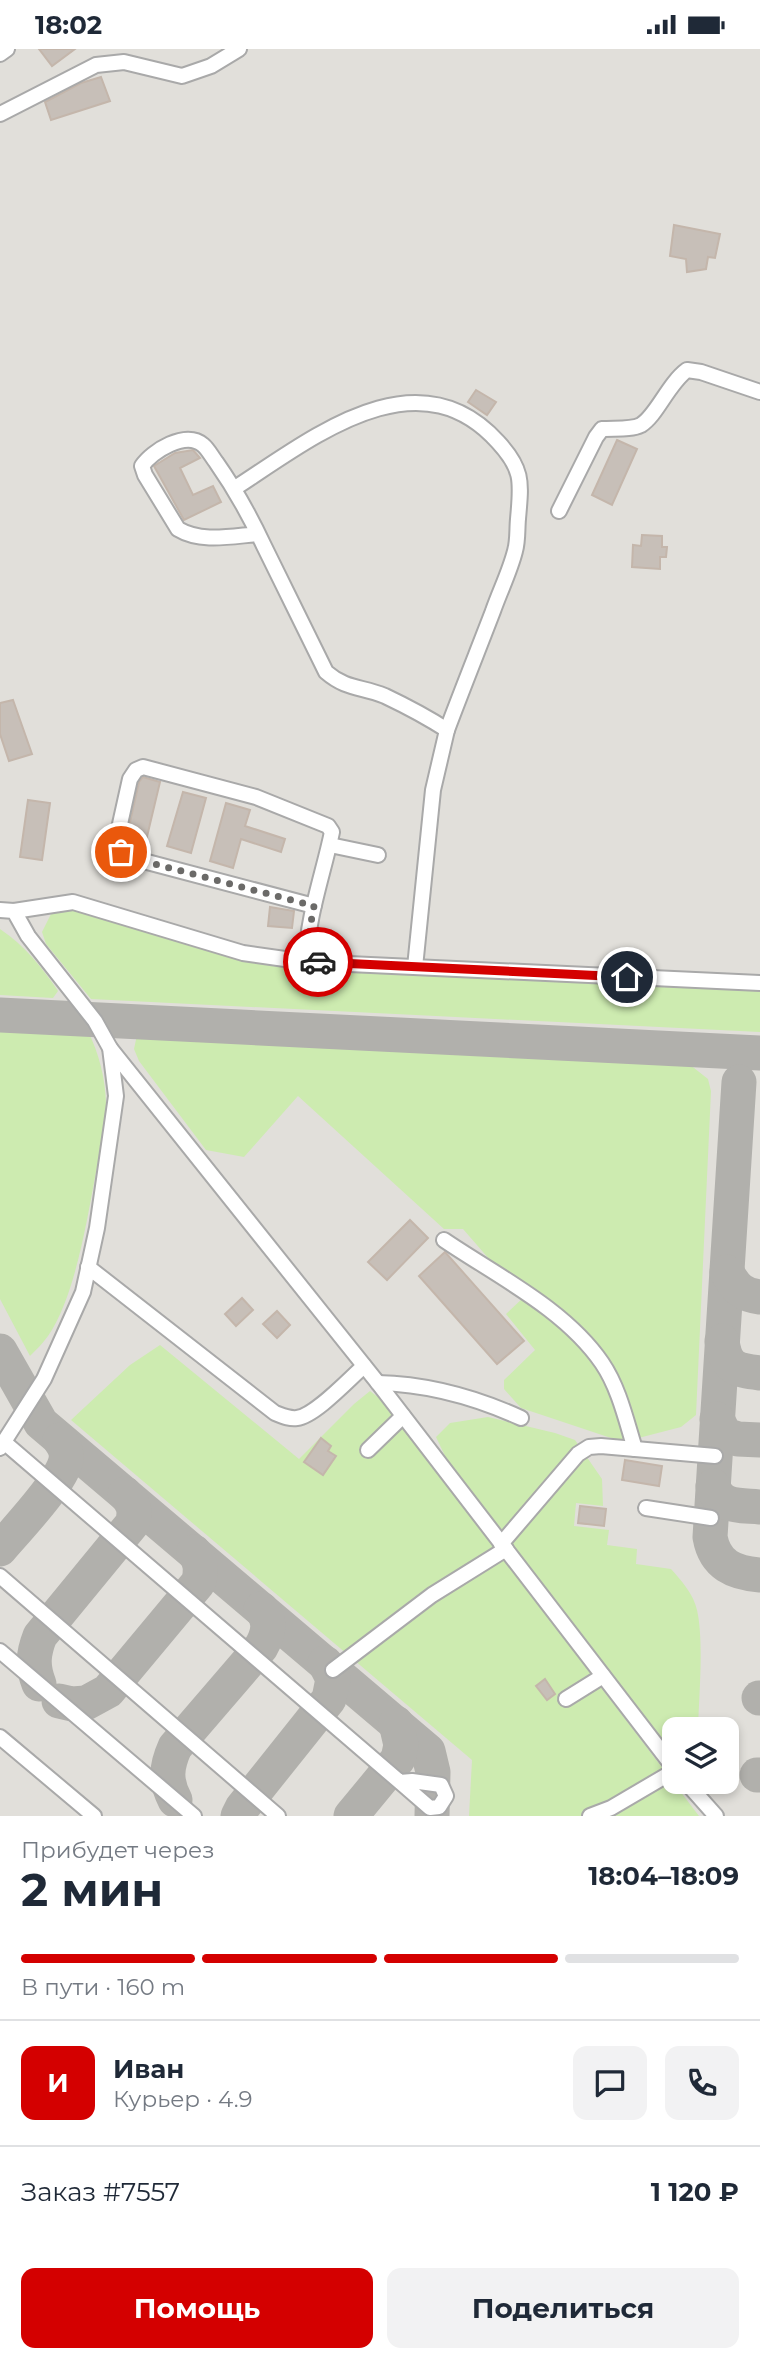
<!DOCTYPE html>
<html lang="ru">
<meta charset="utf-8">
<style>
body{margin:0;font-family:Montserrat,sans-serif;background:#f2f2f3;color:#1f2937;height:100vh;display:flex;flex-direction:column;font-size:26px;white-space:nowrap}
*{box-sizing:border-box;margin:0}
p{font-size:23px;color:#747a83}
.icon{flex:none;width:38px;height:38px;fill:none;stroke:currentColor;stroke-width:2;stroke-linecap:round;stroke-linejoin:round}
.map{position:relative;height:1767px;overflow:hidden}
.panel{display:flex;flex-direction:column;background:#fff;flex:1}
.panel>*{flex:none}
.fabs{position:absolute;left:662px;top:1668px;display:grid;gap:14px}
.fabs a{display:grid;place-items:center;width:77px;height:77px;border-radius:14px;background:#fff;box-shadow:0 4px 10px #0003;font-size:35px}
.pin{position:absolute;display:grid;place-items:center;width:60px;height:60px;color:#fff;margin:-30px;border:4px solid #fff;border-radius:50%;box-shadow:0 2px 7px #0007}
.courier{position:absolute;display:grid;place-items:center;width:70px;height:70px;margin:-35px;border:5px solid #d40000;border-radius:50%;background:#fff;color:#222;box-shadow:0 2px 9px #0007}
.headline em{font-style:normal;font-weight:700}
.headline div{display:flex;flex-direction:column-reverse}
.headline{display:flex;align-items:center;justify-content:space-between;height:119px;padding:0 21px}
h1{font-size:46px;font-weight:700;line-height:52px}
.bar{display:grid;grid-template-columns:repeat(4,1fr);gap:10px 7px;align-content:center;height:84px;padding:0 21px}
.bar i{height:9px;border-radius:5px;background:#e0e1e3}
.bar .on{background:#d40000}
.bar p{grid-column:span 4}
.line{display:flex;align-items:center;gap:18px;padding:0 21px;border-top:2px solid #e0e1e3}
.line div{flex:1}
.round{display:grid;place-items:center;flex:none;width:74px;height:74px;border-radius:14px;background:#f2f2f3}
.action{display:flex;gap:14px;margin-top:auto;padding:14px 21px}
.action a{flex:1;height:80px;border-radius:14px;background:#d40000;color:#fff;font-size:28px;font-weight:700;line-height:80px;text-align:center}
.action a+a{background:#f2f2f3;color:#1f2937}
.status{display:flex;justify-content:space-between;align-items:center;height:49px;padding:0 35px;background:#fff;direction:ltr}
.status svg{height:19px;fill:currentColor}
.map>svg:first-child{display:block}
</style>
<div class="status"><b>18:02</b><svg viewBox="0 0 49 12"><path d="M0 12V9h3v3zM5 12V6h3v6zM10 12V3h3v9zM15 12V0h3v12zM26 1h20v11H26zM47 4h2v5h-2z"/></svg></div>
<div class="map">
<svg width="760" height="1767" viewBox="0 0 760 1767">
<rect width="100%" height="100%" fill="#f2efe9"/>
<!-- airport -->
<path fill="#e1dfda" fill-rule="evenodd" d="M0 0H760V1767H0ZM674 1680H726V1732H674Z"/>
<!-- grass -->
<g fill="#cdebb0">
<path d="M61 858 77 859 260 912 760 939V983L91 950 46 895 42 883 51 865Z"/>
<path d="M0 880C25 897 41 917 58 942L53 949 0 946Z"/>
<path d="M0 978 88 982C99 1005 105 1028 106 1054 106 1077 100 1101 96 1123 87 1171 75 1248 48 1287 43 1294 36 1301 30 1307L0 1250Z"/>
<path d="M137 986 689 1015 708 1030 711 1042 696 1366 681 1378 623 1393 521 1359 504 1340V1331L535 1301 506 1265 523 1249 463 1180H444L298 1047 244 1108 206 1101 139 1012 134 1000Z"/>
<path d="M160 1296 299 1410 354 1355 370 1342 384 1353 699 1767H469L472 1711 71 1371 130 1316Z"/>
<path d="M488 1368 555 1384 575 1391 602 1430 603 1457 576 1454 574 1477 609 1481 607 1496 637 1500 636 1515 671 1520C681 1531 694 1546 697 1561 704 1592 699 1646 698 1680H674V1700L663 1695 446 1409 436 1388 450 1374Z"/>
</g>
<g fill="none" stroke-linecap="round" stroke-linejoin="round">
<!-- taxiway -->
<g stroke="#b1b0ac" stroke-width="35">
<path d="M0 966 760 1004"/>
<path d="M739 1033 710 1488C715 1516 734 1524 760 1526"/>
<path d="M727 1223C735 1239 743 1246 760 1248"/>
<path d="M722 1292C726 1319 735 1321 760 1324"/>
<path d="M0 1302 41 1374 428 1702 433 1723 432 1767"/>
<path d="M717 1370 725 1386 738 1390 760 1391"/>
<path d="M713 1437C720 1459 739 1456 760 1458"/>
<path d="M0 1500C16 1481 62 1433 66 1411 67 1403 65 1398 60 1391"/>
<path d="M39 1635C32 1617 33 1605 40 1587L132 1475C136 1463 134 1454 125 1445"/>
<path d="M759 1649H760"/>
<path d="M59 1652 72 1655 86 1654 108 1642 198 1534C202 1522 201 1513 194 1503"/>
<path d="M757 1726H760"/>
<path d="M175 1751C165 1732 166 1718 175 1698L261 1598C269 1584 271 1571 261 1560"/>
<path d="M238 1767 242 1759 329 1650 333 1630 325 1614"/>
<path d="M351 1767 398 1710 401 1696 396 1674"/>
</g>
</g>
<!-- building -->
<g fill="#c7bfb8" stroke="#c4b6ab" stroke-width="2">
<path d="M39 0H75L52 17Z"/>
<path d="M101 28 110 52 51 71 45 53 81 34Z"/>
<path d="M674 176 720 185 715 209 708 208 706 220 687 223 686 210 670 207Z"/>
<path d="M476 341 496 353 487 366 468 353Z"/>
<path d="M617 391 637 400 612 456 592 446Z"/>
<path d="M193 401 200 409 180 419 193 446 213 437 221 453 184 471 154 417 175 404Z"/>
<path d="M642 486 662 487V498H667L666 508H660V520L632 518 633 496 641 497Z"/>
<path d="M13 651 32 705 9 712 0 685V654Z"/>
<path d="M143 728 160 733 145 796 126 791 139 733Z"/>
<path d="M183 743 206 749 191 804 167 797Z"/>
<path d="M28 751 50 754 42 811 20 808Z"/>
<path d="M226 754 250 761 245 777 285 790 281 803 241 790 233 819 210 812Z"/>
<path d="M270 858 294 862 292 879 268 877Z"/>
<path d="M410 1171 428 1189 387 1231 368 1213Z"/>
<path d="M445 1203 524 1292 497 1315 419 1227Z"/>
<path d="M242 1249 253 1261 236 1277 225 1265Z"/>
<path d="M277 1262 290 1276 277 1289 263 1275Z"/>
<path d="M321 1389 331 1397 328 1402 336 1407 323 1426 304 1413Z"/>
<path d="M625 1411 662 1417 659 1437 622 1431Z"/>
<path d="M580 1457 606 1460 604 1477 578 1474Z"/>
<path d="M545 1630 555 1645 547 1651 536 1637Z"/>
</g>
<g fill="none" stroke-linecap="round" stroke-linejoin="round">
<defs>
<g id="minor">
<path d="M0 5 7 0"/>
<path d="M0 65 96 16 124 13 182 27 211 17 239 0"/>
<path d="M235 439C311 390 417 303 498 393 524 421 521 434 518 470 517 480 518 492 515 502 510 522 500 542 493 562 478 601 462 641 447 681"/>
<path d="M559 462 596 388 602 380C614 379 631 381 641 376 657 366 668 335 687 321L701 323 760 343"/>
<path d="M258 485C232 487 201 494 178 480L145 426 142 417C152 402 186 381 203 396 208 400 212 408 216 413 235 440 250 467 264 497 285 539 305 581 326 623 347 641 361 637 385 647 406 657 427 668 447 681L433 741 415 918"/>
<path d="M330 796 378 806"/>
<path d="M0 861 14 862 28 887 95 972 110 999 116 1047 97 1179 83 1243 44 1330 0 1399"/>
<path d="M14 862 73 853 243 904 306 913 760 934"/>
<path d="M306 913C307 869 323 826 332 783L328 777 256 748 143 718 136 721 130 730 116 793 121 803 132 809 314 857"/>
<path d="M110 999 378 1334 674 1719"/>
<path d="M444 1191C497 1227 565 1260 602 1314 619 1339 626 1371 635 1400"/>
<path d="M88 1218 275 1364C283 1367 289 1370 297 1369 315 1367 349 1330 364 1317"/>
<path d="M378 1334C427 1335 477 1349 521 1369"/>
<path d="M4 1393 400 1733 430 1759 439 1758 446 1747 441 1736 412 1732 400 1733"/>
<path d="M368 1401 403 1367"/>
<path d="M646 1459 711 1469"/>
<path d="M501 1495 578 1405 589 1398 601 1397 715 1407"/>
<path d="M0 1527 278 1767"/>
<path d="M0 1602 194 1767"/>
<path d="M333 1621 432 1546 506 1500"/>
<path d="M566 1650 603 1627"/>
<path d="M0 1688 94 1767"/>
<path d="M685 1732 716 1767"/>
<path d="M590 1767 611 1759 674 1722"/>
</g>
</defs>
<!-- minor casing -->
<use href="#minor" stroke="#a9a9a9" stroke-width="18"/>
<!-- minor -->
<use href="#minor" stroke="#fff" stroke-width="14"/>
</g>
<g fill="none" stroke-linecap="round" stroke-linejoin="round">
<!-- done -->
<path stroke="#6b6a68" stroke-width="7" stroke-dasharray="0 12.6" d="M121 803 132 809 314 857 307 895 306 913H318"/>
<!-- route -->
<path stroke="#d40000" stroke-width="9" d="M318 913 627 928"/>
</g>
</svg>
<div class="fabs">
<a><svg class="icon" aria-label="layers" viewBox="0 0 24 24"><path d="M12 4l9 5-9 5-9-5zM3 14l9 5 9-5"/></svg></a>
</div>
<div class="pin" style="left:121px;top:803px;background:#ea580c"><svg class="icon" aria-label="bag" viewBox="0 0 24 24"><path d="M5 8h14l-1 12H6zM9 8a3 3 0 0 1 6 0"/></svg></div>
<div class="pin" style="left:627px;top:928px;background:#1f2937"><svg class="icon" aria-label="home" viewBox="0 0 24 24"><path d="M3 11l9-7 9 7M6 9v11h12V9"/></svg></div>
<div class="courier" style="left:318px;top:913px"><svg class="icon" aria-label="car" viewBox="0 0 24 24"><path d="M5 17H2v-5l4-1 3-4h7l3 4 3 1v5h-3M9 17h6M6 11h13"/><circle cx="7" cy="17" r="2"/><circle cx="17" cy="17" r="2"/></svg></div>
</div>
<section class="panel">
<div class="headline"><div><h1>2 мин</h1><p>Прибудет через</p></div><em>18:04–18:09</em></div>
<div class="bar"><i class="on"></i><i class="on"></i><i class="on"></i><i></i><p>В пути · 160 m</p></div>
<div class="line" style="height:126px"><b class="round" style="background:#d40000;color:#fff">И</b><div><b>Иван</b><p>Курьер · 4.9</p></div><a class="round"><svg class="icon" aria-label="chat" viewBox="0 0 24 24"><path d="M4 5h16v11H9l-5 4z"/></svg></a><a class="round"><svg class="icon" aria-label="phone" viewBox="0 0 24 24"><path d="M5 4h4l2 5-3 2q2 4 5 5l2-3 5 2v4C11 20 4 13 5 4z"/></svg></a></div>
<div class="line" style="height:91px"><div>Заказ #7557</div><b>1 120 ₽</b></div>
<div class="action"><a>Помощь</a><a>Поделиться</a></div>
</section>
